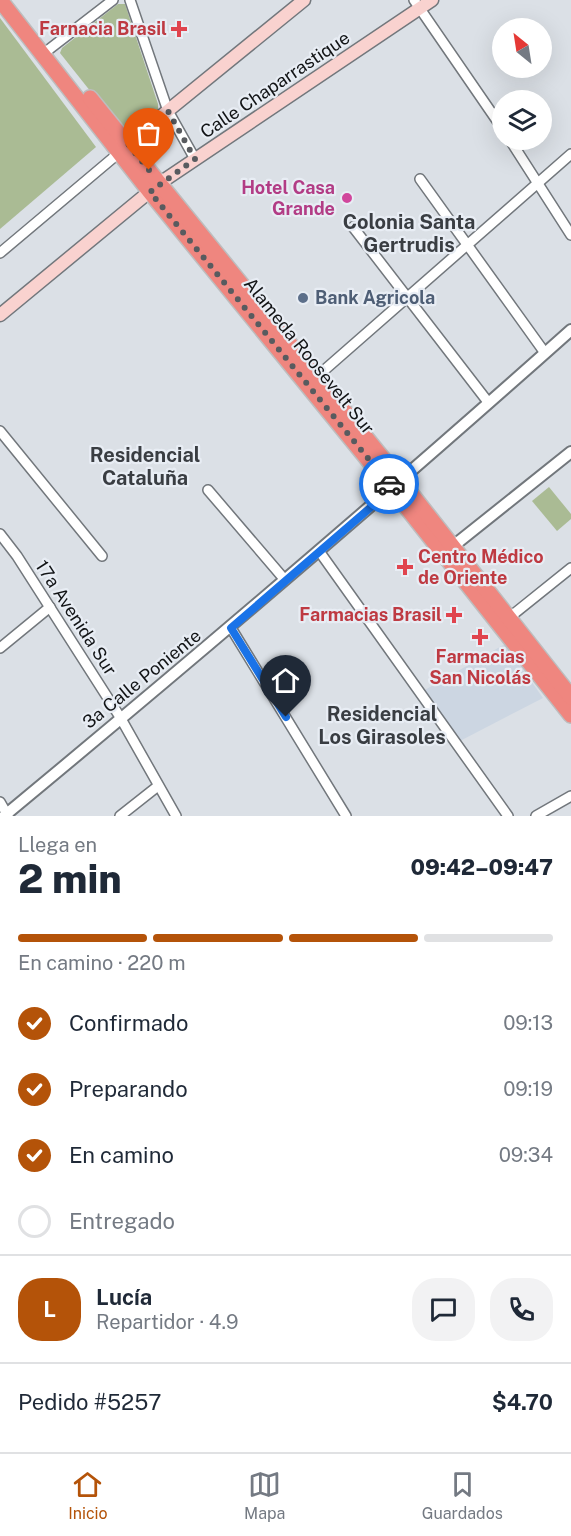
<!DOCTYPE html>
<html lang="es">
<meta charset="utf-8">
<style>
body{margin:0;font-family:"Public Sans",sans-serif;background:#f2f2f3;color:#1f2937;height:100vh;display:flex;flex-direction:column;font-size:22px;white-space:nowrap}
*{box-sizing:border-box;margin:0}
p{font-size:20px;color:#747a83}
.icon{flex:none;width:33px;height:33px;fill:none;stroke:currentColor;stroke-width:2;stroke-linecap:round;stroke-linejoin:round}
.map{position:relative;height:816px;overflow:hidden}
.panel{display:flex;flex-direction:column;background:#fff;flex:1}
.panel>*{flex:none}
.needle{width:39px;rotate:330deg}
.controls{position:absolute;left:492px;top:18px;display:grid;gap:12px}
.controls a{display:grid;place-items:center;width:60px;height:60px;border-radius:50%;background:#fff;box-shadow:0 6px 24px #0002;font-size:30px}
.pin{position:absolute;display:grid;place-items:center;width:51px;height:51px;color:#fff;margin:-62px -26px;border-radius:50% 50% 50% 0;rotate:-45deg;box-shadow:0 0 6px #0007}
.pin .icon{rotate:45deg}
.courier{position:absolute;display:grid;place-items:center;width:60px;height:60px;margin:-30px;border:4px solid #1a73e8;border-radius:50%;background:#fff;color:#222;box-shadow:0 2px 8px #0007}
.overview em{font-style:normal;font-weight:800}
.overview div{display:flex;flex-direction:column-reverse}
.overview{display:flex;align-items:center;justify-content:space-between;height:102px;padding:0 18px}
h1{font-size:39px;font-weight:800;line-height:45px}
.bar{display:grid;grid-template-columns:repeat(4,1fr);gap:9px 6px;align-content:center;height:72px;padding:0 18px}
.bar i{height:8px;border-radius:4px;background:#e0e1e3}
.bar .active{background:#b45309}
.bar p{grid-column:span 4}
.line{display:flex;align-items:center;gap:15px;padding:0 18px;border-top:2px solid #e0e1e3}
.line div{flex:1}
.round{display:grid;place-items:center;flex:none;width:63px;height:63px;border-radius:24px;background:#f2f2f3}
ol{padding:0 18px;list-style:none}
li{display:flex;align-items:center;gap:18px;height:66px}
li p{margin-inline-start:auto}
li .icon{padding:6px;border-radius:50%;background:#b45309;color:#fff;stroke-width:4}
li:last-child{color:#747a83}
li i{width:33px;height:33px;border:3px solid #e0e1e3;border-radius:50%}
.tabs{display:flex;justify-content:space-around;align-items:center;height:84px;border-top:2px solid #e0e1e3;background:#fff;font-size:16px;color:#747a83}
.tabs a{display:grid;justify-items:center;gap:3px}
.tabs .active{color:#b45309}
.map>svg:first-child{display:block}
</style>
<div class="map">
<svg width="571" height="816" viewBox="0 0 571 816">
<rect width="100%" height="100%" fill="#dbe0e6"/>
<!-- built -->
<path fill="#ccd6e2" d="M505 644 543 698 458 742 423 691Z"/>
<!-- green -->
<g fill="#aabb94">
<path d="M118 4H125L158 104V111L132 131H122L60 53 62 48Z"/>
<path d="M0 18 96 147 0 229Z"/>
<path d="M549 487 571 514V519L557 531 532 501Z"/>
</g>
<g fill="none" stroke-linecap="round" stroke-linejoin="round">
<defs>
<g id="minor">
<path d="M130 0 168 111 195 159"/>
<path d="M414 0 502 128"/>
<path d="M43 54 113 0"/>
<path d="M510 140 571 235"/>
<path d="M420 179 545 353"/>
<path d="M353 227 488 402"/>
<path d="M0 253 120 152"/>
<path d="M313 380 571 154"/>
<path d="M0 431 102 556"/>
<path d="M208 490 285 580"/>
<path d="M0 534 17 556 120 717 176 816"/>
<path d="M319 551 508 816"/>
<path d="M505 621 571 568"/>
<path d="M231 628 346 816"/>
<path d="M0 648 50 607"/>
<path d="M0 802 8 816"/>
<path d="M120 816 158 786"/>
<path d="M536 816 571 796"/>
</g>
<g id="tertiary">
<path d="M452 547 571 452"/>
<path d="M4 816C196 657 385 496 571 330"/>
</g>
<g id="secondary">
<path d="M122 148 304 0"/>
<path d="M0 315 160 183 432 0"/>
</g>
<g id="trunk">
<path d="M0 0 150 192 392 489 571 715"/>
<path d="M90 98 401 481 571 697"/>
</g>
</defs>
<!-- minor casing -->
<use href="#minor" stroke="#72777c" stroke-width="12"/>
<!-- tertiary casing -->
<use href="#tertiary" stroke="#72777c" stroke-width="14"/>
<!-- secondary casing -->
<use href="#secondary" stroke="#72777c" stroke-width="15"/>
<!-- trunk casing -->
<use href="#trunk" stroke="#bdbdbe" stroke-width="18"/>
<!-- minor -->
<use href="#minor" stroke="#fff" stroke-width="9"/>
<!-- tertiary -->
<use href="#tertiary" stroke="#fff" stroke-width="10"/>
<!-- secondary -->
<use href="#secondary" stroke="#f9d2cf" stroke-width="12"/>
<!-- trunk -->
<use href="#trunk" stroke="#ef867f" stroke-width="15"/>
</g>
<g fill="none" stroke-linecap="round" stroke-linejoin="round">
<!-- done -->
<path stroke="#585b5f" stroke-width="6" stroke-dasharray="0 10.8" d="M149 170 128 144 168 111 195 159 150 192 389 484"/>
<!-- route -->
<path stroke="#1a73e8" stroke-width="8" d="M286 717 231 628 392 489 389 484"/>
</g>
<!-- markers -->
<g fill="#e0444e" stroke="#e8edf4" stroke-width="2">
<path d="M176 20h6v6h6v6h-6v6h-6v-6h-6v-6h6z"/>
<path d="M402 558h6v6h6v6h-6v6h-6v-6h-6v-6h6z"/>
<path d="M451 606h6v6h6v6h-6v6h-6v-6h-6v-6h6z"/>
<path d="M477 628h6v6h6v6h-6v6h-6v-6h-6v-6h6z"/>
</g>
<circle fill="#d1479c" stroke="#e8edf4" stroke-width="2" cx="347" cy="198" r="6"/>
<circle fill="#5c6f8a" stroke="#e8edf4" stroke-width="2" cx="303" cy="298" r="6"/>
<g text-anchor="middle" stroke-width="4.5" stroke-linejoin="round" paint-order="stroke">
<!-- health labels -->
<g font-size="18" font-weight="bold" fill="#be3a42" stroke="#e8edf4" text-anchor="end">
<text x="167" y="35">Farnacia Brasil</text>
<text x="418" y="563" text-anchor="start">Centro Médico<tspan x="418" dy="21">de Oriente</tspan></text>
<text x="442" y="621">Farmacias Brasil</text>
<text x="480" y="663" text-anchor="middle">Farmacias<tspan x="480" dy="21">San Nicolás</tspan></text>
</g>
<!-- street labels -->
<g font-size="18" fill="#121416" stroke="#e8edf4">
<text transform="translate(275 85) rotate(-34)" y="6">Calle Chaparrastique</text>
<text transform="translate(309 356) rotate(51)" y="6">Alameda Roosevelt Sur</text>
<text transform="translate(76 618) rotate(57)" y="6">17a Avenida Sur</text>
<text transform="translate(142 679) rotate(-39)" y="6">3a Calle Poniente</text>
</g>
<!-- hotel labels -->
<g font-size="18" font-weight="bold" fill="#b23c85" stroke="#e8edf4" text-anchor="end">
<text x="335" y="194">Hotel Casa<tspan x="335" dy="21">Grande</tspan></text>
</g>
<!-- service labels -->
<g font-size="18" font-weight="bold" fill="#4e5e75" stroke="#e8edf4" text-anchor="start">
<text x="315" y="304">Bank Agricola</text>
</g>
<!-- neighbourhood labels -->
<g font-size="20" font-weight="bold" fill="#393d42" stroke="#e8edf4">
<text x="409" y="229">Colonia Santa<tspan x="409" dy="23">Gertrudis</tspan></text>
<text x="145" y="462">Residencial<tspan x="145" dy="23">Cataluña</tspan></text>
<text x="382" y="721">Residencial<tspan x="382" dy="23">Los Girasoles</tspan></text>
</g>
</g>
</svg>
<div class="controls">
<a><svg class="needle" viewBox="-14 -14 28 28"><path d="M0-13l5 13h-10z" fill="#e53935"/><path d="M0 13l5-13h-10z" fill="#747a83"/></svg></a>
<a><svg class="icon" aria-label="layers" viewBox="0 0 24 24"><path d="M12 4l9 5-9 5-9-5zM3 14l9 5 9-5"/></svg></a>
</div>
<div class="pin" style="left:149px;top:170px;background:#ea580c"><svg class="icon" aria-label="bag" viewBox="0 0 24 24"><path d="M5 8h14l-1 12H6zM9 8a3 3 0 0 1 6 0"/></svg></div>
<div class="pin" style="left:286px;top:717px;background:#1f2937"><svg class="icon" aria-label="home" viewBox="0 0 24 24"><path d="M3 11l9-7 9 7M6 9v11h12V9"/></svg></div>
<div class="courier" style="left:389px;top:484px"><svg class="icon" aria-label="car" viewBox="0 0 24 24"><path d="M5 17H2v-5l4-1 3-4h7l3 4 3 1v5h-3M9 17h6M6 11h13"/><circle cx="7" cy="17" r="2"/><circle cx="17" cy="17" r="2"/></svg></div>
</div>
<section class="panel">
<div class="overview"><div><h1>2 min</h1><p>Llega en</p></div><em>09:42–09:47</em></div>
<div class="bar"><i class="active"></i><i class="active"></i><i class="active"></i><i></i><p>En camino · 220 m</p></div>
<ol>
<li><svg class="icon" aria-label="check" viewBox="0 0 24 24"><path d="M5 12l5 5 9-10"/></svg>Confirmado<p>09:13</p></li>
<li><svg class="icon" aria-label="check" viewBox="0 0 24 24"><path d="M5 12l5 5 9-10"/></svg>Preparando<p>09:19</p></li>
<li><svg class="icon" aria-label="check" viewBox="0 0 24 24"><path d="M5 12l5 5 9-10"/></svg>En camino<p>09:34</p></li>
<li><i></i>Entregado</li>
</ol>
<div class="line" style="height:108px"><b class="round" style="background:#b45309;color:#fff">L</b><div><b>Lucía</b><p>Repartidor · 4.9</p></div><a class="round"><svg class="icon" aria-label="chat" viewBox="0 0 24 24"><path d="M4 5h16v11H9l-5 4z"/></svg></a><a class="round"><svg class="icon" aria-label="phone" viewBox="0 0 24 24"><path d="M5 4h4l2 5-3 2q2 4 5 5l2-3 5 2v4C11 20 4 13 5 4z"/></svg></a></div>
<div class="line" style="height:78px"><div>Pedido #5257</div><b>$4.70</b></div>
</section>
<nav class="tabs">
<a class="active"><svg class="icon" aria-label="home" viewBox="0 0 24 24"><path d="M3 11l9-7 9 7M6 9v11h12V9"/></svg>Inicio</a>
<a><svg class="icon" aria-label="map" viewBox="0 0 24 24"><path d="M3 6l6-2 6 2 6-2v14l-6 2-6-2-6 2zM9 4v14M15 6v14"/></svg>Mapa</a>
<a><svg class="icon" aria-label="saved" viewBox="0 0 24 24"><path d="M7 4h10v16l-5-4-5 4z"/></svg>Guardados</a>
</nav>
